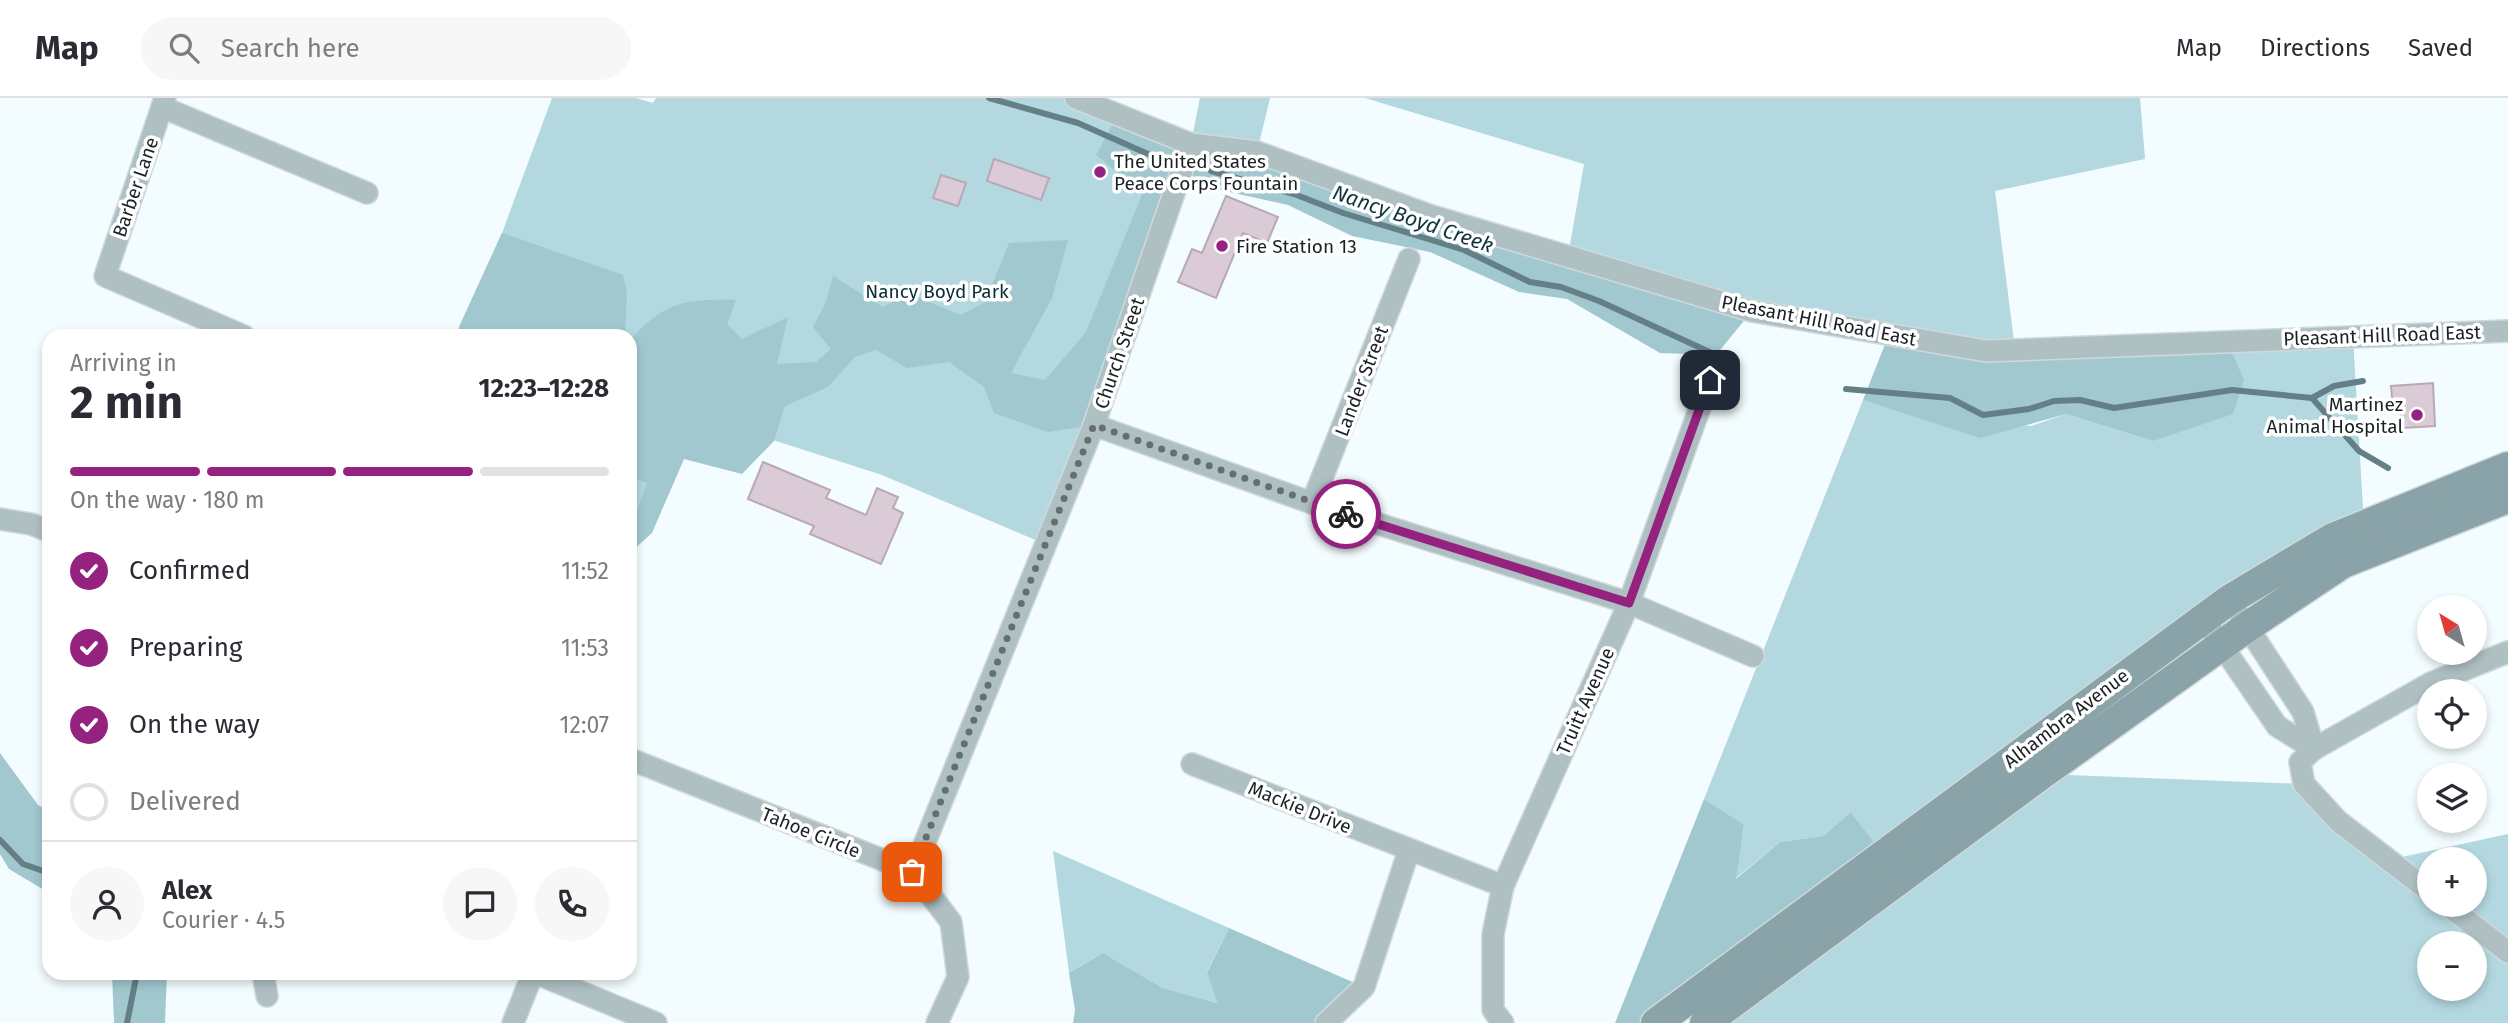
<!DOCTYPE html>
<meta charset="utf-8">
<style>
body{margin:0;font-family:"Fira Sans",sans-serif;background:#f7f7f7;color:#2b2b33;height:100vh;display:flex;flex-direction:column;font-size:26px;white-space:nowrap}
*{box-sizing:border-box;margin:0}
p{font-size:23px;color:#7c7c81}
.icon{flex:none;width:38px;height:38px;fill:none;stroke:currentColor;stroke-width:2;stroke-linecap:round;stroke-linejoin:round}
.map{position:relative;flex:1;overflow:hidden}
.drawer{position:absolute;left:42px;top:231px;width:595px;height:651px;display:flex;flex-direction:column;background:#fff;border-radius:21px;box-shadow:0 4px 10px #0003}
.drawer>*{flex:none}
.needle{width:46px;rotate:323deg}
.fabs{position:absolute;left:2417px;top:497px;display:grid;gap:14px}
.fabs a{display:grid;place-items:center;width:70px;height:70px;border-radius:50%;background:#fff;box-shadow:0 4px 10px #0003;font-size:35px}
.pin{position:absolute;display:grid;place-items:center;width:60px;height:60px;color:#fff;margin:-30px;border-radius:14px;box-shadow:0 4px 10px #0006}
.courier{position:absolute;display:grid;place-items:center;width:70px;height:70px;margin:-35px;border:5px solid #96227f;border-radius:50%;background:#fff;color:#222;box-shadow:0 2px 9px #0007}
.overview em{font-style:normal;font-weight:700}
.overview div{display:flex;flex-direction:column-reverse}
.overview{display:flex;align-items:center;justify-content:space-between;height:119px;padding:0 28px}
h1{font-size:46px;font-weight:700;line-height:52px}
.bar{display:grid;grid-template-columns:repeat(4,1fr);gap:10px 7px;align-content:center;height:84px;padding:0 28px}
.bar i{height:9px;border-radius:5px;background:#e1e1e2}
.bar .on{background:#96227f}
.bar p{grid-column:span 4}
.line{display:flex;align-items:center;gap:18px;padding:0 28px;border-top:2px solid #e1e1e2}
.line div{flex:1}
.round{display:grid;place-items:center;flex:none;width:74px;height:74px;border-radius:37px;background:#f7f7f7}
ol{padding:0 28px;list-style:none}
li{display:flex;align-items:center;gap:21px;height:77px}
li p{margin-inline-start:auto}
li .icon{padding:7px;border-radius:50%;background:#96227f;color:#fff;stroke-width:4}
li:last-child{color:#7c7c81}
li i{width:38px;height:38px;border:4px solid #e1e1e2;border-radius:50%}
header{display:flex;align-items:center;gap:42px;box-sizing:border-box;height:98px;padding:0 35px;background:#fff;border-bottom:2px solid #e1e1e2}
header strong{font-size:33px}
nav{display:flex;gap:38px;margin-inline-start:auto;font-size:24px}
.search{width:490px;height:63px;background:#f7f7f7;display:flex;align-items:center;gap:18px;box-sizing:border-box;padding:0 24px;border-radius:38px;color:#7c7c81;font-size:26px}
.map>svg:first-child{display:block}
</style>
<header>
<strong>Map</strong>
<div class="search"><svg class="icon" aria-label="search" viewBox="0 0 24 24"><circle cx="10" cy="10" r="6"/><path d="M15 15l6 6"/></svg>Search here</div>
<nav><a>Map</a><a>Directions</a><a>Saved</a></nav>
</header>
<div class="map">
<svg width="2508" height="925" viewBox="0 0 2508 925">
<rect width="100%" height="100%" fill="#f3fcfe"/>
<!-- green -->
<g fill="#b3d8df" fill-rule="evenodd">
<path d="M552 0H636L653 5 656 0H1071L1191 45 1200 0H1270L1257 54 1191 46 1045 446 882 377 676 311 630 430V238H455L502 135Z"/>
<path d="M1365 0H2140L2145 61 1995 93 2015 251 1752 213 1568 158 1584 66Z"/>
<path d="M2353 239 2364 427 1883 756 1851 714 1823 738 1780 744 1735 781 1744 728 1704 701 1863 302 1912 316 2031 328 2066 316 2153 343 2227 243Z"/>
<path d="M2042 676 2304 686 2388 762 2508 736V925H1705ZM2429 761H2474V807H2429ZM2429 845H2474V891H2429Z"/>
<path d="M1053 753 1229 830 1207 873 1217 905 1163 890 1103 855 1069 875Z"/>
</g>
<!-- forest -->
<g fill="#a1c8cf">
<path d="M1118 16 1257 54 1752 213 1716 257 1660 255 1567 201 1519 194 1430 154 1352 138 1288 107 1180 83 1094 327 1048 334 994 315 984 289 949 264 907 270 876 252 855 259 828 289 785 308 774 343 742 376 684 361 652 435 630 455V430L647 385 630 378V243C664 203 686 201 736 202L727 226 742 241 788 219 777 266 816 264 831 251 813 229 826 204 833 178 883 209 909 196 961 217 985 204 1009 145 1068 142 1052 200 1011 275 1045 282 1086 234 1146 87H1133L1096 57Z"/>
<path d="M502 135 623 177 627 195 625 238H461L459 229Z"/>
<path d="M1889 236 1986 253 2227 243 2244 282 2233 316 2153 343 2066 316 1980 340 1863 302Z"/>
<path d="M0 655 38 707 49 713V795L9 771 0 756Z"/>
<path d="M1704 701 1744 727 1736 781 1780 744 1823 738 1851 714 1883 756 1656 925H1615Z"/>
<path d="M1229 830 1364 889 1326 925H1073L1075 912 1069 875 1103 855 1163 890 1217 905 1207 874Z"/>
<path d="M112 875H167L165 925H114Z"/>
</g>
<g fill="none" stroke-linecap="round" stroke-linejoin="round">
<!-- stream -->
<g stroke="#648086" stroke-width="6">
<path d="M989 0 1078 25 1157 60"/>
<path d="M1211 73 1294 96 1343 115 1464 152 1530 184 1561 189 1599 203 1716 257"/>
<path d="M1846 291 1950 300 1983 317 2029 311 2054 303 2080 302 2114 310 2232 292 2312 300 2334 288 2363 283"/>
<path d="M2312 300 2359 353 2388 370"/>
<path d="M0 742 23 766 49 775"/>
<path d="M127 925 137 875"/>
</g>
</g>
<!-- building -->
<g fill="#dbcbd6" stroke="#b9a9b4" stroke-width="2">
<path d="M994 61 1049 80 1041 102 987 83Z"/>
<path d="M941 77 966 85 958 108 933 100Z"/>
<path d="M1226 98 1278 119 1267 145 1243 135 1216 200 1178 184 1192 151 1202 155Z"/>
<path d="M2433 285 2435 328 2403 330 2399 310H2393L2391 288Z"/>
<path d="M763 364 830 392 826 400 866 417 877 390 898 399 893 410 903 415 881 466 810 436 814 428 748 401Z"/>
</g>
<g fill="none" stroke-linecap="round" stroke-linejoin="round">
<defs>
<g id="minor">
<path d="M165 0 105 178 244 238"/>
<path d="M1076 0 1191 46 1257 54 1429 117 1752 213 1986 253 2508 233"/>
<path d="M162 9 367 95"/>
<path d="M1094 327 1312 405 1629 505 1753 558"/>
<path d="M1312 405 1409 161"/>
<path d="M0 421 31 426 49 433"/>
<path d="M2203 520 2277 628 2314 651 2303 614 2241 519"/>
<path d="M630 661 913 774 951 824 958 879 937 925"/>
<path d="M1192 666 1503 788"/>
<path d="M913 774 1094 327 1191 46"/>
<path d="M2429 793 2338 723 2304 686 2300 664 2314 651 2431 585 2508 554"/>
<path d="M2447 807 2508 854"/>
<path d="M263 875 267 898"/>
<path d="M535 875 656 925"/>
<path d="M513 925 533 875"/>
<path d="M1326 925 1364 889 1409 752"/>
<path d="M1503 925 1493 912V836L1503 788 1629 505 1710 282"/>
</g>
<g id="secondary">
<path d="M1656 925 2229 502 2331 441 2508 369"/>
<path d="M1705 925 2042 676 2247 529 2343 465 2508 400"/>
</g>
</defs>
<!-- minor casing -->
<use href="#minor" stroke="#d0d9db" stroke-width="24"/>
<!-- secondary casing -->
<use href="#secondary" stroke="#d0d9db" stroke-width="33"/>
<!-- minor -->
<use href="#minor" stroke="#afc0c3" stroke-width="21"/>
<!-- secondary -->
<use href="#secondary" stroke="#8aa3a8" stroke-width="30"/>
</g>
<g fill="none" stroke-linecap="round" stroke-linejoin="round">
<!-- done -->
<path stroke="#666e70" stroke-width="7" stroke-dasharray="0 12.6" d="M912 774 1094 327 1346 416"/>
<!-- route -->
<path stroke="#96227f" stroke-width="9" d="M1346 416 1629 505 1710 282"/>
</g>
<!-- markers -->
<g fill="#96227f" stroke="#fff" stroke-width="2.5">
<circle cx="1100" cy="74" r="7"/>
<circle cx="1222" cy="148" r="7"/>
<circle cx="2417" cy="317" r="7"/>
</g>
<g text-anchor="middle" stroke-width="7" stroke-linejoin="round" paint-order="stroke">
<!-- poi labels -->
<g font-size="19" fill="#1a2224" stroke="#fff" text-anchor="start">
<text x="1114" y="70">The United States<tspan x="1114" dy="22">Peace Corps Fountain</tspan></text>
<text x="1236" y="155">Fire Station 13</text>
<text x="2403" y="313" text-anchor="end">Martinez<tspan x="2403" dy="22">Animal Hospital</tspan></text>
</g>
<!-- street labels -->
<g font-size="19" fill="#1a2224" stroke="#fff">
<text transform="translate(135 89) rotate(-71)" y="7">Barber Lane</text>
<text transform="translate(1819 222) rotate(11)" y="7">Pleasant Hill Road East</text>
<text transform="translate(2382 237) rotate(-2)" y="7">Pleasant Hill Road East</text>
<text transform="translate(1119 255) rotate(-71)" y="7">Church Street</text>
<text transform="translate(1361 283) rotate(-69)" y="7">Lander Street</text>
<text transform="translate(1585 603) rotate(-66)" y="7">Truitt Avenue</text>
<text transform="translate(2066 620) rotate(-37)" y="7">Alhambra Avenue</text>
<text transform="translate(1300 709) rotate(22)" y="7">Mackie Drive</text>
<text transform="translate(811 734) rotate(22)" y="7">Tahoe Circle</text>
</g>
<!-- park labels -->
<g font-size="19" fill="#082f36" stroke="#fff">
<text x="937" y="200">Nancy Boyd Park</text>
</g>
<!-- water labels -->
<g font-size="21" font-style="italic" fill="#0f343b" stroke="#fff">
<text transform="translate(1413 121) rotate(19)" y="7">Nancy Boyd Creek</text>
</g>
</g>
</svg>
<div class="fabs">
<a><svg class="needle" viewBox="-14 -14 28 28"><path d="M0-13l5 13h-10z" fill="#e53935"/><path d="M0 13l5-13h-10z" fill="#7c7c81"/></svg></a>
<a><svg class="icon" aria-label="locate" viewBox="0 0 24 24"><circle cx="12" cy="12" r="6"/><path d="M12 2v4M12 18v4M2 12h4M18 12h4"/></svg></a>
<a><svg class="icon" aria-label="layers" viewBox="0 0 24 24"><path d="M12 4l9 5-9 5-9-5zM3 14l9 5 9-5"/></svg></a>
<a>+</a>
<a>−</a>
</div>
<div class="pin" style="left:912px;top:774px;background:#ea580c"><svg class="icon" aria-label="bag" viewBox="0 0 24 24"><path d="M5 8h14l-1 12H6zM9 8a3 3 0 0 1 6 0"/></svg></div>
<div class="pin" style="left:1710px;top:282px;background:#1f2937"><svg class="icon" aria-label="home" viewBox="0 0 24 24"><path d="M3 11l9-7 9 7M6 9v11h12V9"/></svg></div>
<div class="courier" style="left:1346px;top:416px"><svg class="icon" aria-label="bike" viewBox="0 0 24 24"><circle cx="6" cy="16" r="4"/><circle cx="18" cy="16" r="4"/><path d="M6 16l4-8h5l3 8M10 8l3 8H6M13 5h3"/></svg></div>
<section class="drawer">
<div class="overview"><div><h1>2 min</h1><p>Arriving in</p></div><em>12:23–12:28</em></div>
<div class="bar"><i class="on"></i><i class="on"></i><i class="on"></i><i></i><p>On the way · 180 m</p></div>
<ol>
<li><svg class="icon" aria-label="check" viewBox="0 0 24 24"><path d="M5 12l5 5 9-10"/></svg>Confirmed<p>11:52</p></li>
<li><svg class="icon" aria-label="check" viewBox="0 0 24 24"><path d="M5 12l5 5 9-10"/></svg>Preparing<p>11:53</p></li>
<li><svg class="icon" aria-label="check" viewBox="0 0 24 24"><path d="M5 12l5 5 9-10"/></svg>On the way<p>12:07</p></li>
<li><i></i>Delivered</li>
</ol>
<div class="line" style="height:126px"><a class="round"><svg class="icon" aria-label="person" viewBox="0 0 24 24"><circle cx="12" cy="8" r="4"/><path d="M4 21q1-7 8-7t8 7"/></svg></a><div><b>Alex</b><p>Courier · 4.5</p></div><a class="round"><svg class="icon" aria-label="chat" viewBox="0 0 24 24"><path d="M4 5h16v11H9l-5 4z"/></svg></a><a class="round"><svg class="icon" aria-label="phone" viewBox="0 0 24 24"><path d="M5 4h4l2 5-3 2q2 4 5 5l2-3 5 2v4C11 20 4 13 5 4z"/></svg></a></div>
</section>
</div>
